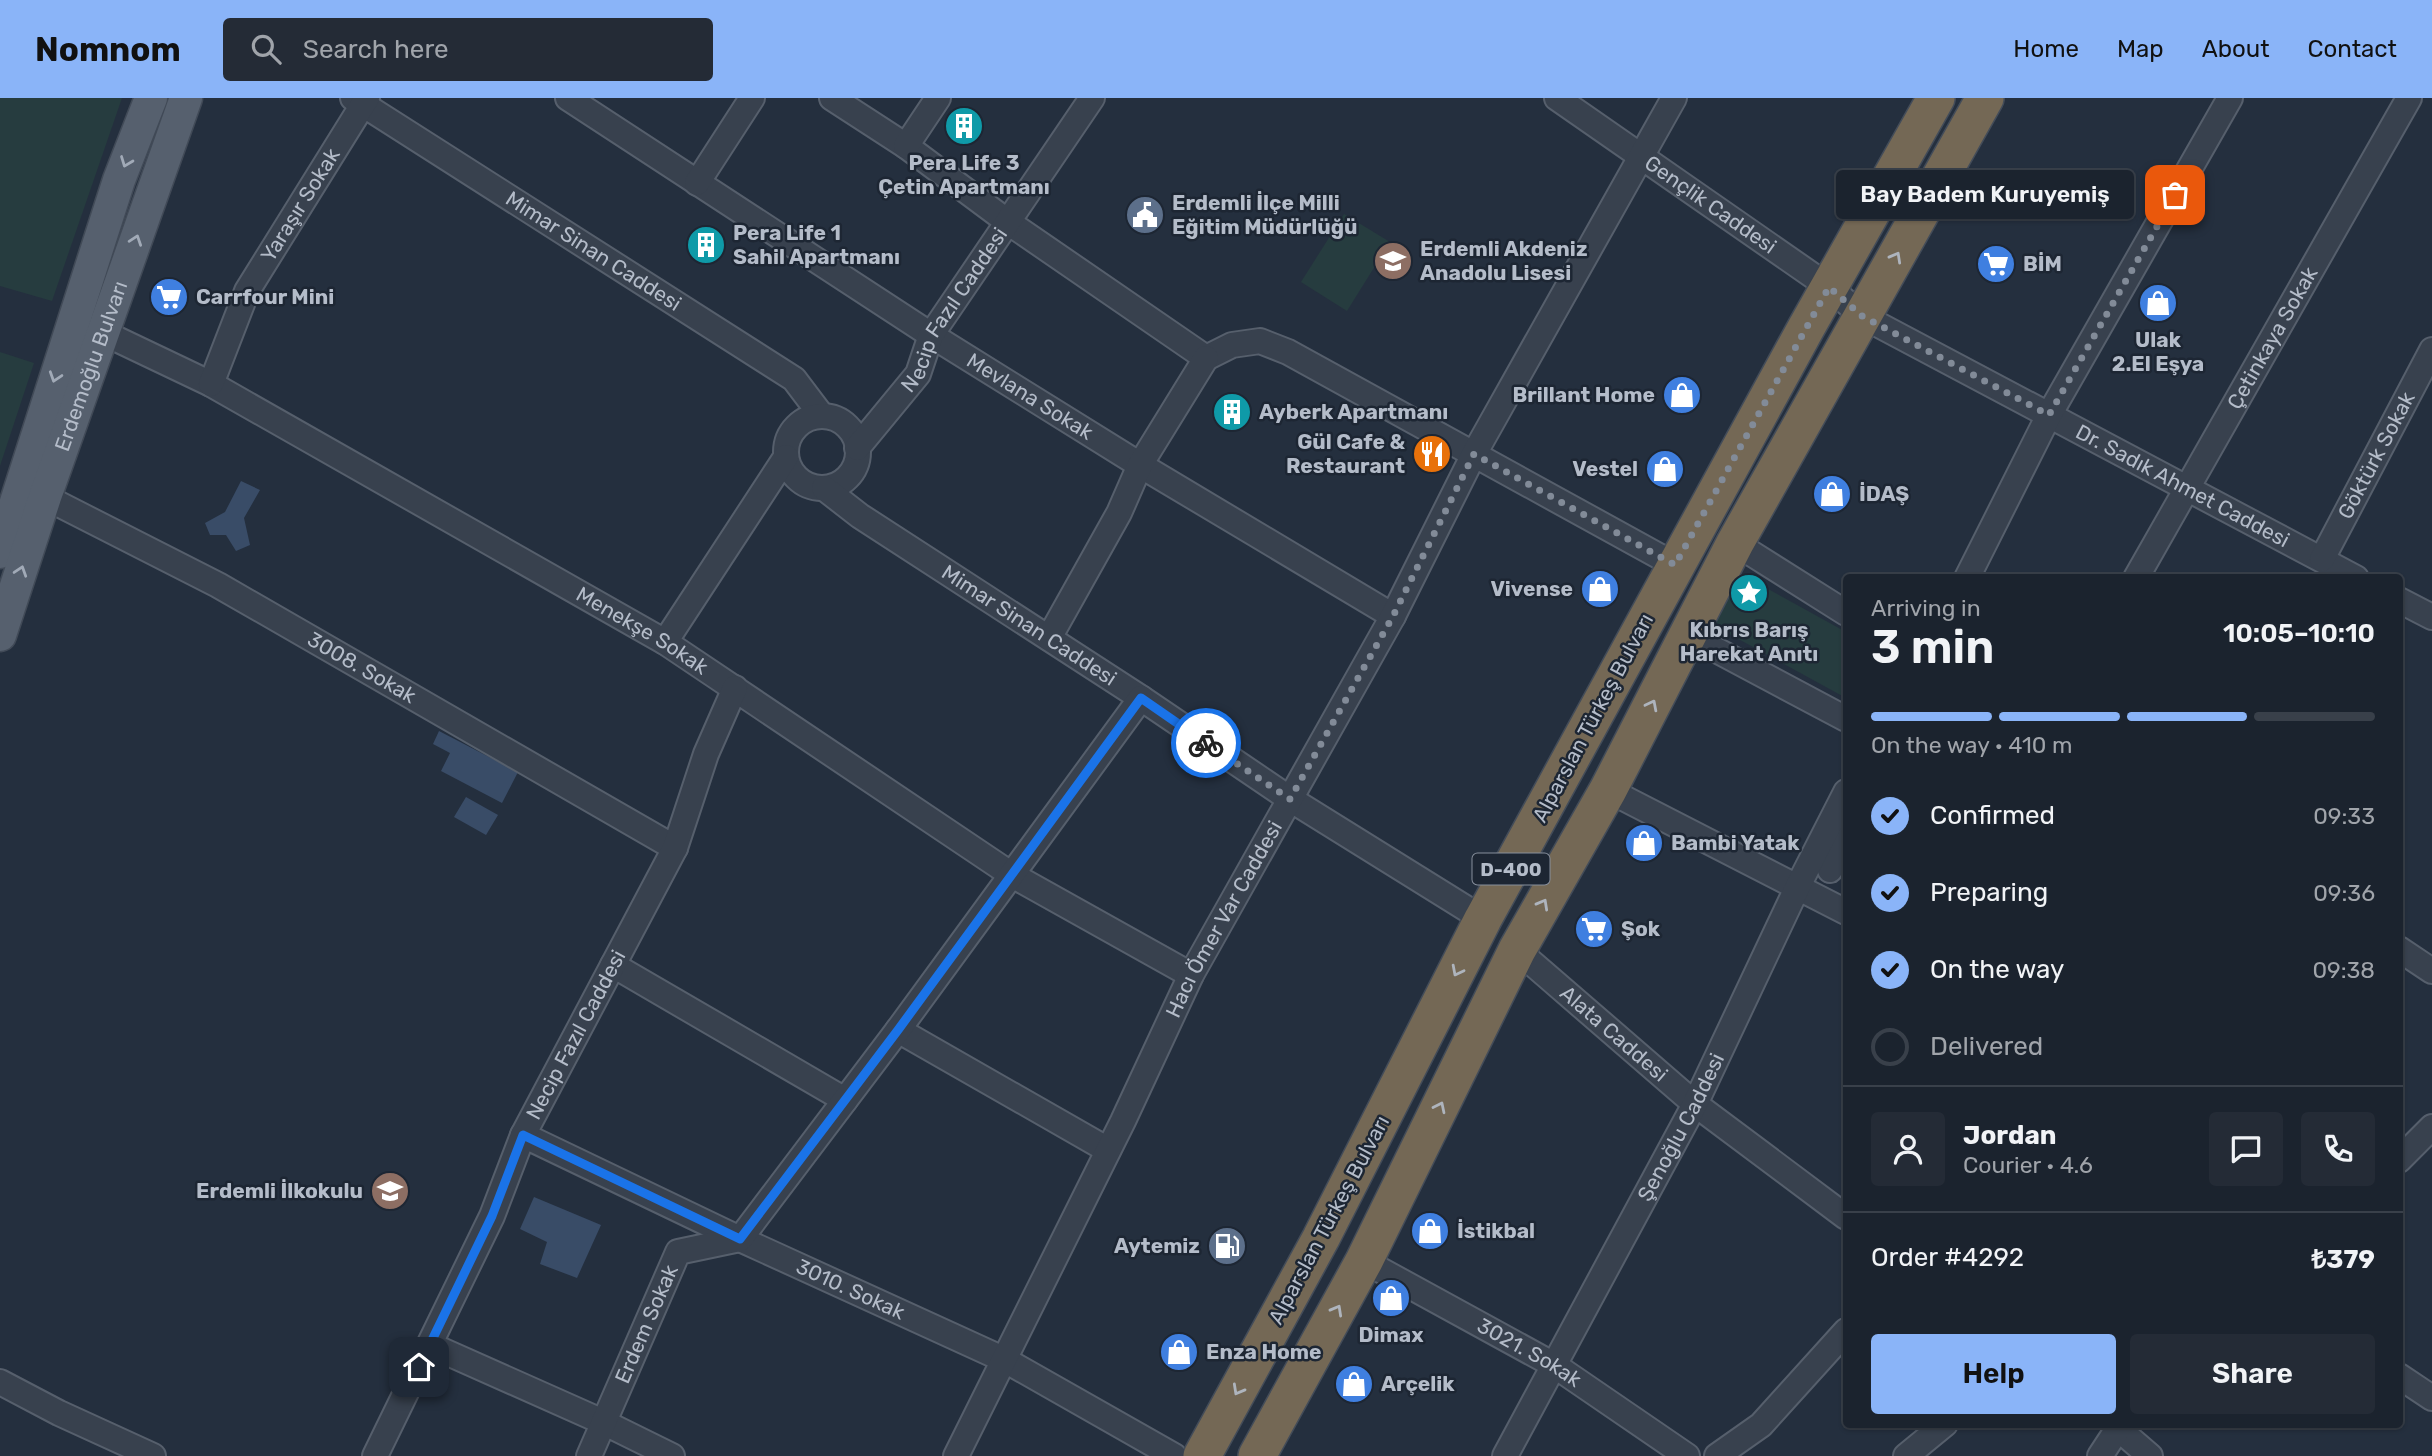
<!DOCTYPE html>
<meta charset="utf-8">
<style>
body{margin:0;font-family:Rubik,sans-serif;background:#242b36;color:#f1f3f6;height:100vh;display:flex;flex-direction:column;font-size:26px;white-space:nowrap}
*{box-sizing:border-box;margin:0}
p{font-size:23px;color:#a0a4aa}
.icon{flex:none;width:38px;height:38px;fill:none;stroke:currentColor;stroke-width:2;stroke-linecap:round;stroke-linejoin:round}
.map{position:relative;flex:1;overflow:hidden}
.sheet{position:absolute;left:1843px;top:476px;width:560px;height:854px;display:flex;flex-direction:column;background:#1b232e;border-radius:7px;box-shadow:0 2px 5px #0004,0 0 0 2px #39404a}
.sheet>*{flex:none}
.pin{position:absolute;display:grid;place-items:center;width:60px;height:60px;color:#fff;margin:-30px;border-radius:14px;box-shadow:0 4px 10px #0006}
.courier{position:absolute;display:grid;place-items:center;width:70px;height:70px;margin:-35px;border:5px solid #1a73e8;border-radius:50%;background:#fff;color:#222;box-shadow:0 2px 9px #0007}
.bubble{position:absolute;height:49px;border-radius:7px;background:#1b232e;box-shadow:0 2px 5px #0004,0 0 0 2px #39404a;font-size:23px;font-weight:600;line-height:49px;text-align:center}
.summary em{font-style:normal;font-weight:600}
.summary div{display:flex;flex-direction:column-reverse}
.summary{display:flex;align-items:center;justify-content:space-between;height:119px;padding:0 28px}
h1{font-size:46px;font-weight:600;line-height:52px}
.bar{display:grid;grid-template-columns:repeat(4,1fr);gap:10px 7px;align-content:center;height:84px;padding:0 28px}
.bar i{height:9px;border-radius:5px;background:#39404a}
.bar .on{background:#8ab4f8}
.bar p{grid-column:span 4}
.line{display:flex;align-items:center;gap:18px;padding:0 28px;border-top:2px solid #39404a}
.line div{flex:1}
.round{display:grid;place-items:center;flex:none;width:74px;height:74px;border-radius:7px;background:#242b36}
ol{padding:0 28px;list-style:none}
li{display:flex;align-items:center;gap:21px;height:77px}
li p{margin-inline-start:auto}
li .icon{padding:7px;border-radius:50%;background:#8ab4f8;color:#111;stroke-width:4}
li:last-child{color:#a0a4aa}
li i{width:38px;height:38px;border:4px solid #39404a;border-radius:50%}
.button{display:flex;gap:14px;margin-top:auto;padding:14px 28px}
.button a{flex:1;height:80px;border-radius:7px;background:#8ab4f8;color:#111;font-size:28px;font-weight:600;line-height:80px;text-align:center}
.button a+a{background:#242b36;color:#f1f3f6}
header{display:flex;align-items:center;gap:42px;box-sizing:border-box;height:98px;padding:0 35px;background:#8ab4f8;color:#111}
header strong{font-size:33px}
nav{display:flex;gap:38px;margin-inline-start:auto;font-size:24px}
.search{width:490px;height:63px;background:#242b36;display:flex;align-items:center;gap:18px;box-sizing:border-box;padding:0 24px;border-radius:7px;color:#a0a4aa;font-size:26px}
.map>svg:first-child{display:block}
</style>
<header>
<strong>Nomnom</strong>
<div class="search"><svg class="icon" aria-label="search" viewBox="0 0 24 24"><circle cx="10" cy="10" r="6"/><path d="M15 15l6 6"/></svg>Search here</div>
<nav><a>Home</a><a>Map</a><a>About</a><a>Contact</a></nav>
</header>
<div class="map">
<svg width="2432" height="1358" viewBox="0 0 2432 1358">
<rect width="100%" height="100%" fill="#242f3e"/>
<!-- green -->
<g fill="#263c3f">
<path d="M0 0H122L52 203 0 188Z"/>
<path d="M1344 116 1390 144 1347 213 1301 184Z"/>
<path d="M0 254 34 265 0 368Z"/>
<path d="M1739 475 1846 534V600L1711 526Z"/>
</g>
<!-- water -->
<g fill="#394c67">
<path d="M241 383 260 392 244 420 250 447 236 453 226 437H210L205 425 225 414Z"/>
<path d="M439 633 518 674 502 705 441 673 450 655 433 646Z"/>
<path d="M466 699 498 717 486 737 454 719Z"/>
<path d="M534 1099 601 1127 577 1180 540 1166 547 1144 520 1131Z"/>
</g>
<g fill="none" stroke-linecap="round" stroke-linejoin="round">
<defs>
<g id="minor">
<path id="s1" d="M353 0 794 281 822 318"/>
<path id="s2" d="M568 0 931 237 1140 367 1393 518"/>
<path d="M832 0 906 48 1008 124 1206 260 1232 247 1260 243 1288 254 1675 467"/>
<path id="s3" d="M1557 0 1829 189 1862 218 2356 480"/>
<path d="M906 48 938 0"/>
<path d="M697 85 752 0"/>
<path id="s4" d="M88 230 104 235 211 286 665 544 1012 777 1191 877"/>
<path id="s5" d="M211 286 247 193 367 0"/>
<circle cx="822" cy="354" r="36"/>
<path id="s6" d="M857 350 918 276 931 237 1092 0"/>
<path id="s7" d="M824 390 860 418 1141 600 1290 701 1483 821"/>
<path id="s8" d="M45 399 218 487 675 750"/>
<path d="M1735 445 1846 515"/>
<path id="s9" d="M2322 461 2432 252"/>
<path d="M1967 480 2049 317 2230 0"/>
<path id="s10" d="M2136 480 2409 0"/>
<path d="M2399 502 2432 519"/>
<path d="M1688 537 1846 621"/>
<path d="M1049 540 1119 415 1140 367 1206 260"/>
<path d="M665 544 786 359"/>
<path d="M1608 692 1846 814"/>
<path d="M1830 772 1846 740"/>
<path d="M2399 851 2432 873"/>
<path id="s11" d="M1517 852 1695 1006 1846 1119"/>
<path d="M613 867 845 1002"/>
<path d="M898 932 1108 1052"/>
<path id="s12" d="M523 1037 740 1141 1005 1262 1174 1358"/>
<path d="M2399 1062 2432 1029"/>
<path id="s13" d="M1364 1163 1554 1267 1687 1358"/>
<path d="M430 1247 603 1324 672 1358"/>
<path d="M2399 1278 2432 1300"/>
<path d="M0 1284 59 1315 153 1358"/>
<path d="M2113 1326 2150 1358"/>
<path id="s14" d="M375 1358 492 1118 523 1037 675 750 706 656 735 590"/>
<path id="s15" d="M589 1358 678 1154 740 1141 898 932 1141 600"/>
<path id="s16" d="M956 1358 1123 1023 1191 877 1393 518 1474 356 1674 0"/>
<path id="s17" d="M1505 1358 1695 1006 1798 788 1846 694"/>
<path d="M1717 1358 1761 1327 1846 1233"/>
<path d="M1906 1358 1945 1326"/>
<path d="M2100 1358 2121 1326"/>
</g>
<g id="major">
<path d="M0 454 119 82 151 0"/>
<path id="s18" d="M0 537 45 399 186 0"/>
</g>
<g id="highway">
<path d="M1202 1358 1321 1140 1483 821 1806 230 1936 0"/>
<path d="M1257 1358 1364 1163 1517 852 1608 692 1735 445 1985 0"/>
</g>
</defs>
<!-- minor casing -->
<use href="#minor" stroke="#565f6c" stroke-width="28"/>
<!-- major casing -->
<use href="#major" stroke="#414a57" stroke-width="35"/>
<!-- highway casing -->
<use href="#highway" stroke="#434c59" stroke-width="40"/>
<!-- minor -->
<use href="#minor" stroke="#38414e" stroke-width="24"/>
<!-- major -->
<use href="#major" stroke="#56606e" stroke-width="32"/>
<!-- highway -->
<use href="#highway" stroke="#746855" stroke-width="37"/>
</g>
<!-- one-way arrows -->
<defs><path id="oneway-chevron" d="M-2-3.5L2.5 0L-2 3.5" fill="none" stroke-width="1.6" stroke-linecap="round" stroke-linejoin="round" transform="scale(1.75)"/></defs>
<g stroke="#a1aab7">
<use href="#oneway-chevron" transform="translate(126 64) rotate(111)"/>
<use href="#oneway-chevron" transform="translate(136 142) rotate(-71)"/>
<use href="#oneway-chevron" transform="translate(55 279) rotate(108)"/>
<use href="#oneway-chevron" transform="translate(21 473) rotate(-72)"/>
</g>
<g stroke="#aeb4bd">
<use href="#oneway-chevron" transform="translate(1896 159) rotate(-61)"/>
<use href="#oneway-chevron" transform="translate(1652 607) rotate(-63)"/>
<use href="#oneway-chevron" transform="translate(1543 806) rotate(-61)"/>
<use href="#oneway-chevron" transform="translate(1457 873) rotate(117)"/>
<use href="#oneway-chevron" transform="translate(1440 1009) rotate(-64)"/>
<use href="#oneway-chevron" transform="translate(1337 1212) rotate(-61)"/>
<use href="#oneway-chevron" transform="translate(1238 1292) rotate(119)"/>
</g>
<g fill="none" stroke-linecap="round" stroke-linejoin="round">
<!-- done -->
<path stroke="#828b98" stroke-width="7" stroke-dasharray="0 12.6" d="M1206 645 1290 701 1393 518 1474 356 1675 467 1829 189 1862 218 2049 317 2175 97"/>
<!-- route -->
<path stroke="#1a73e8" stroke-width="9" d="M419 1269 492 1118 523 1037 740 1141 898 932 1141 600 1206 645"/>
</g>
<!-- icons -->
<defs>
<symbol id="building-disc" viewBox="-11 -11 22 22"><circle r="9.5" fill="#0f9aa8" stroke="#1d2633"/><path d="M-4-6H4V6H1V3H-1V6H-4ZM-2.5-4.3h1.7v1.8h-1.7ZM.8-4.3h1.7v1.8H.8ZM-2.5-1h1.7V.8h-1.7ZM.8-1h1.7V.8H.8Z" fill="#fff"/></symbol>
<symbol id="civic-disc" viewBox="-11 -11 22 22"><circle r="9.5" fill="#5c6f8a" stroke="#1d2633"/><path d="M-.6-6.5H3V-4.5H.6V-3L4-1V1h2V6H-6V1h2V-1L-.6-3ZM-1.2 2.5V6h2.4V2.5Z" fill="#fff"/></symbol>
<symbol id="school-disc" viewBox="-11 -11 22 22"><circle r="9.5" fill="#8d6e63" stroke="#1d2633"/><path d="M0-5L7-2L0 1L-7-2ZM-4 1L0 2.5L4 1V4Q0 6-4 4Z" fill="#fff"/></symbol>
<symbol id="supermarket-disc" viewBox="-11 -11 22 22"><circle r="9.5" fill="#3f7fe0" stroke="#1d2633"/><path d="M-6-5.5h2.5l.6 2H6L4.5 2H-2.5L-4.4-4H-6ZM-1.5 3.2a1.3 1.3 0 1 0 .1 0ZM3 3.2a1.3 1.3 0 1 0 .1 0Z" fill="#fff"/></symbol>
<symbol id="shop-disc" viewBox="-11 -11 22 22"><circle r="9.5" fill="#3f7fe0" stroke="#1d2633"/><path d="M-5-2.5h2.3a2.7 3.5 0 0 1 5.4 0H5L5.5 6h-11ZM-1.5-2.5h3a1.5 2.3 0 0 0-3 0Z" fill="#fff"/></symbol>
<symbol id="restaurant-disc" viewBox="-11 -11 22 22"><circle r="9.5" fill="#e8710a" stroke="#1d2633"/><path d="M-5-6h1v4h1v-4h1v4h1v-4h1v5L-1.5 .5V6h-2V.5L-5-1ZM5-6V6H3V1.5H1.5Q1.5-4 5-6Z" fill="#fff"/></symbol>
<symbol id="sight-disc" viewBox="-11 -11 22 22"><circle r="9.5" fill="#0f9aa8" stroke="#1d2633"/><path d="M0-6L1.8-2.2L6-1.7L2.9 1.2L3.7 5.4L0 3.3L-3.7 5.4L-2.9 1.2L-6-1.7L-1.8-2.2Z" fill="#fff"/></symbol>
<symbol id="fuel-disc" viewBox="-11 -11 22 22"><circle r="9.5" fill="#5c6f8a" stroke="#1d2633"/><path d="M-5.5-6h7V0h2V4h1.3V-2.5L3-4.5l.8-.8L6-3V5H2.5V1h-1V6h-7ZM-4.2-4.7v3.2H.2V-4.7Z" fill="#fff"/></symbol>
</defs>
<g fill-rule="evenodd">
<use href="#building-disc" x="942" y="6" width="44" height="44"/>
<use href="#civic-disc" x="1123" y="95" width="44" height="44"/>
<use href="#building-disc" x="684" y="125" width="44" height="44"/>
<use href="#school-disc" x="1371" y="141" width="44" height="44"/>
<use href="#supermarket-disc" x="1974" y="144" width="44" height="44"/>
<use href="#supermarket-disc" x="147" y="177" width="44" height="44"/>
<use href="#shop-disc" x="2136" y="183" width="44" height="44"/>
<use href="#shop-disc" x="1660" y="275" width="44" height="44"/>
<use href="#building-disc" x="1210" y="292" width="44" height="44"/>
<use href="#restaurant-disc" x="1410" y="334" width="44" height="44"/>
<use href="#shop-disc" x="1643" y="349" width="44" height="44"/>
<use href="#shop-disc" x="1810" y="374" width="44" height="44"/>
<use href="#shop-disc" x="1578" y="469" width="44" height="44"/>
<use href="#sight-disc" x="1727" y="473" width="44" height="44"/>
<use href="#shop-disc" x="1622" y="723" width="44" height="44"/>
<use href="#supermarket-disc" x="1572" y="809" width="44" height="44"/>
<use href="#school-disc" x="368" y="1071" width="44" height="44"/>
<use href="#shop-disc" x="1408" y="1111" width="44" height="44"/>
<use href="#fuel-disc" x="1205" y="1126" width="44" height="44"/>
<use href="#shop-disc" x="1369" y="1178" width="44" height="44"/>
<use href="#shop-disc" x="1157" y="1232" width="44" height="44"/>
<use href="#shop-disc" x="1332" y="1264" width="44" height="44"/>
</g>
<g text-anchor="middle" stroke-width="5" stroke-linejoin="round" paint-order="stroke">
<!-- shield labels -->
<rect fill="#1d2633" stroke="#878f9c" stroke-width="2" x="1472.5" y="755.5" width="77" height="31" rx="5"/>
<g font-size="19" font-weight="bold" fill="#b4bcc9">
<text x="1511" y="778">D-400</text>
</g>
<!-- poi labels -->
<g font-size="21" font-weight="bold" fill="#b4bcc9" stroke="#1d2633" text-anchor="start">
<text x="964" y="72" text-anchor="middle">Pera Life 3<tspan x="964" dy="24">Çetin Apartmanı</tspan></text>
<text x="1172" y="112">Erdemli İlçe Milli<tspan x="1172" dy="24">Eğitim Müdürlüğü</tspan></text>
<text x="733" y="142">Pera Life 1<tspan x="733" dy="24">Sahil Apartmanı</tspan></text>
<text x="1420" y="158">Erdemli Akdeniz<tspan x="1420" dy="24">Anadolu Lisesi</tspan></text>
<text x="2023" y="173">BİM</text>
<text x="196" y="206">Carrfour Mini</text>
<text x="2158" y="249" text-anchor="middle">Ulak<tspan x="2158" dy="24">2.El Eşya</tspan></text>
<text x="1655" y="304" text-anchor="end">Brillant Home</text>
<text x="1259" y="321">Ayberk Apartmanı</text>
<text x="1405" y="351" text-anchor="end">Gül Cafe &amp;<tspan x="1405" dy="24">Restaurant</tspan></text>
<text x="1638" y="378" text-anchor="end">Vestel</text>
<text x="1859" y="403">İDAŞ</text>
<text x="1573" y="498" text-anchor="end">Vivense</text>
<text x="1749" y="539" text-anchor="middle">Kıbrıs Barış<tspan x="1749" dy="24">Harekat Anıtı</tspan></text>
<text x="1671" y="752">Bambi Yatak</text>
<text x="1621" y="838">Şok</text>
<text x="363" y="1100" text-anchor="end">Erdemli İlkokulu</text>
<text x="1457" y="1140">İstikbal</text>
<text x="1200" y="1155" text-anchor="end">Aytemiz</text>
<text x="1391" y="1244" text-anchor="middle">Dimax</text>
<text x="1206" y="1261">Enza Home</text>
<text x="1381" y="1293">Arçelik</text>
</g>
<!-- street labels -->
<g font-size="21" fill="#b4bcc9" stroke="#1d2633">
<text dy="7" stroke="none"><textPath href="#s5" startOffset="201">Yaraşır Sokak</textPath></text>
<text dy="7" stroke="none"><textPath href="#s3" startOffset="187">Gençlik Caddesi</textPath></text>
<text dy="7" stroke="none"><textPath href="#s1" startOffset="285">Mimar Sinan Caddesi</textPath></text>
<text dy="7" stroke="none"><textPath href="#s6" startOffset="170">Necip Fazıl Caddesi</textPath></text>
<text dy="7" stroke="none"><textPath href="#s10" startOffset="276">Çetinkaya Sokak</textPath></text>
<text dy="7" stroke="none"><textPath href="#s18" startOffset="284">Erdemoğlu Bulvarı</textPath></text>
<text dy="7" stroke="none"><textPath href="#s2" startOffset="550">Mevlana Sokak</textPath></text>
<text dy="7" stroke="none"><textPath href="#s9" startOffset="117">Göktürk Sokak</textPath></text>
<text dy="7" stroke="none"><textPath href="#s3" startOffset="738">Dr. Sadık Ahmet Caddesi</textPath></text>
<text dy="7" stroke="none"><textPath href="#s7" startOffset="247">Mimar Sinan Caddesi</textPath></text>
<text dy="7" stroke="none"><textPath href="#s4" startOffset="632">Menekşe Sokak</textPath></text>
<text dy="7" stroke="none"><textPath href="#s8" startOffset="360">3008. Sokak</textPath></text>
<text transform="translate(1593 620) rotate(-62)" y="7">Alparslan Türkeş Bulvarı</text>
<text dy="7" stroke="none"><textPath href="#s16" startOffset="600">Hacı Ömer Var Caddesi</textPath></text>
<text dy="7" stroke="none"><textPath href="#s11" startOffset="128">Alata Caddesi</textPath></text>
<text dy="7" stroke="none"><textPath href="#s14" startOffset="467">Necip Fazıl Caddesi</textPath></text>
<text dy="7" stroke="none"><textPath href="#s17" startOffset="373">Şenoğlu Caddesi</textPath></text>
<text transform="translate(1329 1122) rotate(-62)" y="7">Alparslan Türkeş Bulvarı</text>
<text dy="7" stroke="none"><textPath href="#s12" startOffset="362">3010. Sokak</textPath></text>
<text dy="7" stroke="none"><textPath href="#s15" startOffset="144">Erdem Sokak</textPath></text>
<text dy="7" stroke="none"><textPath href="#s13" startOffset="189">3021. Sokak</textPath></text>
</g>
</g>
</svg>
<div class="pin" style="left:2175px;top:97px;background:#ea580c"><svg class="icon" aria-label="bag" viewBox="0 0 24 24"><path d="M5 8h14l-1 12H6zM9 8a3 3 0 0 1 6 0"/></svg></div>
<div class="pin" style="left:419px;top:1269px;background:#1f2937"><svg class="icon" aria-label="home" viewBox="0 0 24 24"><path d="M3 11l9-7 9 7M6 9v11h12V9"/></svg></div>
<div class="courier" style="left:1206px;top:645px"><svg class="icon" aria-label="bike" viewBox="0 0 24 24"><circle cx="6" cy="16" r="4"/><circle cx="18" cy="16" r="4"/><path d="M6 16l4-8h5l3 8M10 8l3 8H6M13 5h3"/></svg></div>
<div class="bubble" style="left:1836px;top:72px;width:298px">Bay Badem Kuruyemiş</div>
<section class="sheet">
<div class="summary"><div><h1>3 min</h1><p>Arriving in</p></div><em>10:05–10:10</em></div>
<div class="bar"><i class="on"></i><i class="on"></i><i class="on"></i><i></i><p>On the way · 410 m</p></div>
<ol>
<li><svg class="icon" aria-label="check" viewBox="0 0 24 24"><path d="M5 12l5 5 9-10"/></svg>Confirmed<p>09:33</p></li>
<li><svg class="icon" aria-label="check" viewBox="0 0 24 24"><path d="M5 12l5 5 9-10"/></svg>Preparing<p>09:36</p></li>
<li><svg class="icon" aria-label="check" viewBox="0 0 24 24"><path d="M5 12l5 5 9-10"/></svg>On the way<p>09:38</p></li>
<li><i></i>Delivered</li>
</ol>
<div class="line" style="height:126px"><a class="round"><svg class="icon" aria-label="person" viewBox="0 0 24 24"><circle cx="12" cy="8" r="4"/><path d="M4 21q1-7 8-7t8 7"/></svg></a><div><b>Jordan</b><p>Courier · 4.6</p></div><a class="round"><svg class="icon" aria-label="chat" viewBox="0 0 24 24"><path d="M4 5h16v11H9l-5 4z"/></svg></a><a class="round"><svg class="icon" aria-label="phone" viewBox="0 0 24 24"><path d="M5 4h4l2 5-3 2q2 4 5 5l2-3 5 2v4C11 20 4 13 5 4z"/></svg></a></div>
<div class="line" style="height:91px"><div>Order #4292</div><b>₺379</b></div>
<div class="button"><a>Help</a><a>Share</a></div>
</section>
</div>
